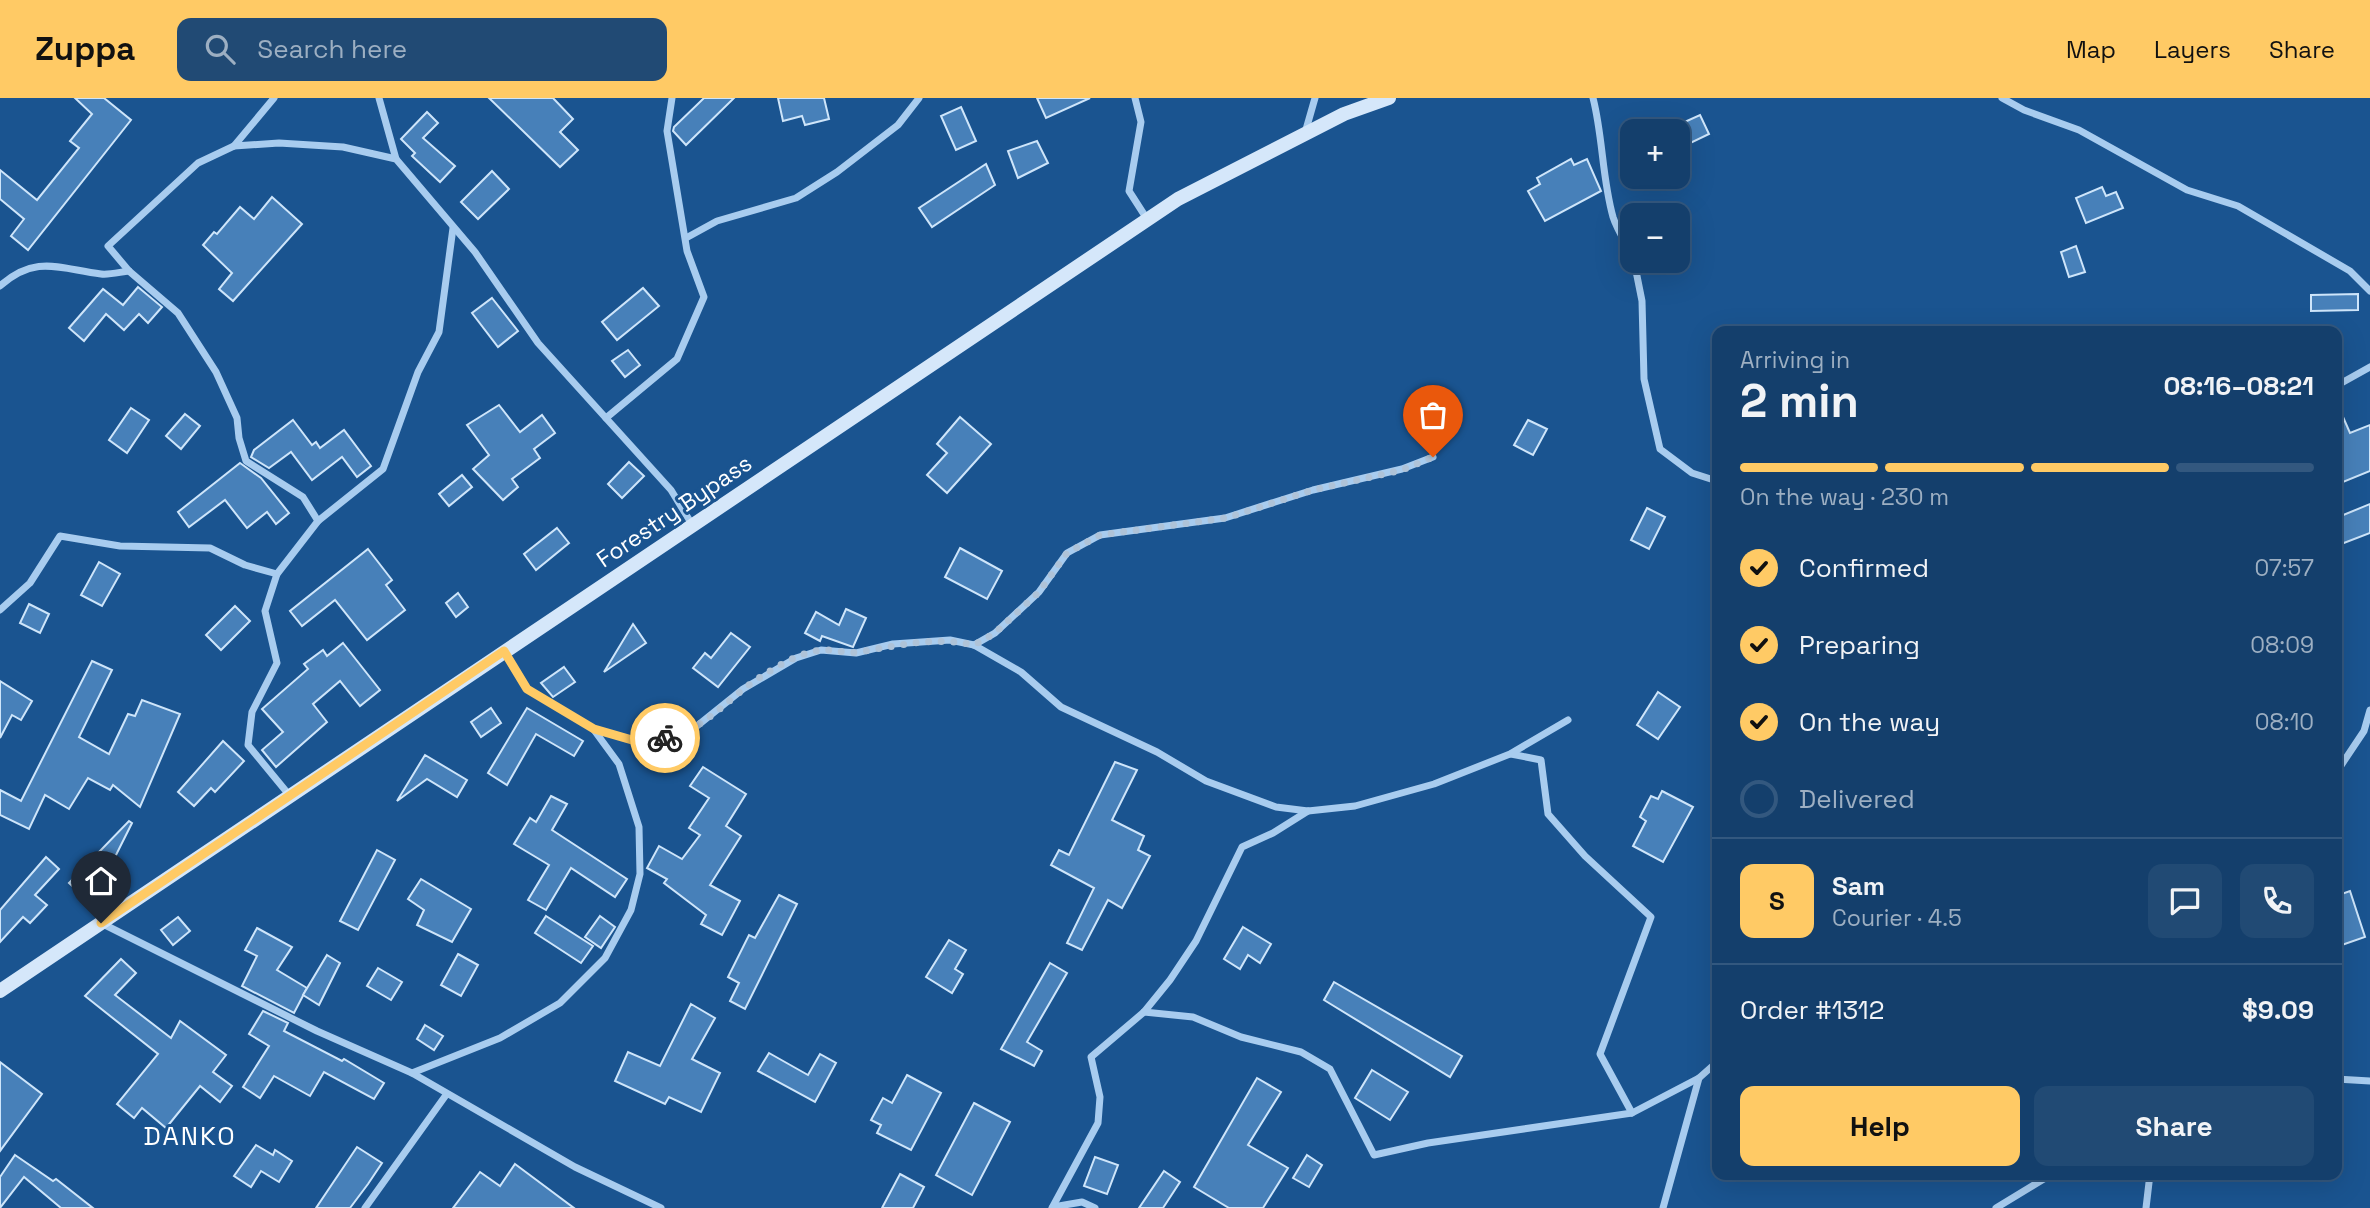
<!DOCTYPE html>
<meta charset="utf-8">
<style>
body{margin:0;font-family:"Space Grotesk",sans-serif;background:#214a74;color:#f1f3f6;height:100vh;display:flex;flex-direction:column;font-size:26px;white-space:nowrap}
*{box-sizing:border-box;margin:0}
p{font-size:23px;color:#9dafc2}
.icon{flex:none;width:38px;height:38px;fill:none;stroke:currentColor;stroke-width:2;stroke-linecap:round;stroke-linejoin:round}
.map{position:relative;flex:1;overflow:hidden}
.details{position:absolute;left:1712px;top:228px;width:630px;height:854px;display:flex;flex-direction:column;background:#143f6c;border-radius:14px;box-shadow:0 7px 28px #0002,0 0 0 2px #33587f}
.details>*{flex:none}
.tools{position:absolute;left:1620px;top:21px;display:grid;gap:14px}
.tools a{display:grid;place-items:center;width:70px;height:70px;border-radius:14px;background:#143f6c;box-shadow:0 7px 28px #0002,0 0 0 2px #33587f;font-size:35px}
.pin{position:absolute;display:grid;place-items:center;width:60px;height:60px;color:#fff;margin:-72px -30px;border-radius:50% 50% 50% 0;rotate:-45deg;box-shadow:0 0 7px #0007}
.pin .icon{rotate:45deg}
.courier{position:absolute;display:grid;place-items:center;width:70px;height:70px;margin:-35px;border:5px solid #ffca65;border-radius:50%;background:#fff;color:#222;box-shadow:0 2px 9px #0007}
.overview em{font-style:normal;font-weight:600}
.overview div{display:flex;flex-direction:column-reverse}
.overview{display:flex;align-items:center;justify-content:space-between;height:119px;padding:0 28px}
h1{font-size:46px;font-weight:600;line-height:52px}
.bar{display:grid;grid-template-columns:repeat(4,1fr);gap:10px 7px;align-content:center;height:84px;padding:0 28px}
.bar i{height:9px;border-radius:5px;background:#33587f}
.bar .on{background:#ffca65}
.bar p{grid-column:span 4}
.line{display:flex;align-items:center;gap:18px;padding:0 28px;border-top:2px solid #33587f}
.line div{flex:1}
.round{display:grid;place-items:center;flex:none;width:74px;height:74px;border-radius:14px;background:#214a74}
ol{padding:0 28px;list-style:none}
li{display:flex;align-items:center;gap:21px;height:77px}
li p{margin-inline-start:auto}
li .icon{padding:7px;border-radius:50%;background:#ffca65;color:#111;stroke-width:4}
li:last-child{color:#9dafc2}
li i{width:38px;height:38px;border:4px solid #33587f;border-radius:50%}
.action{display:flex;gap:14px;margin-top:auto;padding:14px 28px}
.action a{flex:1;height:80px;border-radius:14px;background:#ffca65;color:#111;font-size:28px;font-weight:600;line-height:80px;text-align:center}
.action a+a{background:#214a74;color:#f1f3f6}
header{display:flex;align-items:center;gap:42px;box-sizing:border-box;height:98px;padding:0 35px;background:#ffca65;color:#111}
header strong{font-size:33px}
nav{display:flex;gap:38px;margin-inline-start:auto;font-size:24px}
.search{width:490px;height:63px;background:#214a74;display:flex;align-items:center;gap:18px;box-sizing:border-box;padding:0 24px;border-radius:14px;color:#9dafc2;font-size:26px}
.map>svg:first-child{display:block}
</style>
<header>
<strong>Zuppa</strong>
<div class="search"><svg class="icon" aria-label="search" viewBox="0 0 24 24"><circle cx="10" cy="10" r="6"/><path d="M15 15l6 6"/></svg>Search here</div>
<nav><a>Map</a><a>Layers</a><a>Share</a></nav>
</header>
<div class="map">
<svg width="2370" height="1110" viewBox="0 0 2370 1110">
<rect width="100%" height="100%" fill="#1a5490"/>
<!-- building -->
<g fill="#4780b9" stroke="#cee5fa" stroke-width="2">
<path d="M75 0H104L131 22 28 152 11 138 24 121 0 101V72L37 102 79 50 70 43 92 16Z"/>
<path d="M489 0H553L573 21 560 34 578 52 560 69Z"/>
<path d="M704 0H734L686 47 673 33 674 29Z"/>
<path d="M778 0H824L829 21 805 27 802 18 783 23Z"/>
<path d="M1037 0H1090L1046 20Z"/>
<path d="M961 9 976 43 956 52 941 18Z"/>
<path d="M427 14 438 25 423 40 455 68 440 84 412 58 415 55 401 41Z"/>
<path d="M1700 17 1709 36 1678 51V27Z"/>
<path d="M1037 43 1048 65 1018 80 1008 53Z"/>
<path d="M1571 61 1574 67 1587 61 1601 93 1545 123 1528 93 1540 86 1537 80Z"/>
<path d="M986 66 995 87 932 129 919 110Z"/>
<path d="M492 73 509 91 478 121 461 104Z"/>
<path d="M2102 89 2106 98 2116 94 2123 110 2086 125 2076 100Z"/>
<path d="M272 99 302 126 233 203 219 191 232 175 203 147 214 134 217 136 240 109 254 121Z"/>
<path d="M2076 148 2085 174 2069 179 2061 154Z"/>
<path d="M138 189 162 209 148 225 139 216 124 232 106 216 84 243 69 230 103 191 123 207Z"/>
<path d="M643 190 659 208 617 242 602 224Z"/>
<path d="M2358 196V212L2311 213V197Z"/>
<path d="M492 200 518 233 498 249 472 215Z"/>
<path d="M628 252 640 267 625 279 612 263Z"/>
<path d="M2336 303 2350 335 2370 327V373L2343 384 2336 366Z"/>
<path d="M499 307 520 334 542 317 555 335 534 351 540 360 512 381 518 389 503 402 473 371 489 357 467 327Z"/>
<path d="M131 310 149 322 127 355 109 342Z"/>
<path d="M185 316 200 328 181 351 166 338Z"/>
<path d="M960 319 991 346 947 395 927 377 947 355 937 346Z"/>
<path d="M293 322 312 347 316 344 320 350 344 332 371 368 357 379 342 359 312 382 291 354 269 370 251 359 254 352Z"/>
<path d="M1528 322 1547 331 1533 357 1514 347Z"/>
<path d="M629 364 644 378 622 400 608 386Z"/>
<path d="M240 365 261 380 289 415 276 426 267 414 247 430 225 402 189 429 178 414Z"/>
<path d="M462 377 472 389 449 408 439 396Z"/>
<path d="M2370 406V435L2336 448V420Z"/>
<path d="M1647 410 1665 419 1649 451 1631 442Z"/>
<path d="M557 430 569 445 536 472 524 456Z"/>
<path d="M960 450 1002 473 987 501 945 479Z"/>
<path d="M368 451 392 482 386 487 405 512 367 542 335 502 302 528 290 513Z"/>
<path d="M99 464 120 476 102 508 81 497Z"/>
<path d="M458 495 468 509 456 519 446 505Z"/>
<path d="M29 506 49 516 40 535 20 525Z"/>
<path d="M235 508 250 523 221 552 206 537Z"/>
<path d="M846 511 866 520 853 549 822 538 820 543 805 535 816 514 839 527Z"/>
<path d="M633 526 646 545 604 574Z"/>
<path d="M731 535 750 549 718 589 693 570 705 555 711 560Z"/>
<path d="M343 545 380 592 360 608 340 583 313 606 327 624 276 669 262 652 283 634 262 611 308 571 304 566 323 552 327 558Z"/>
<path d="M92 563 112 572 79 639 109 656 128 616 135 618 142 602 180 616 140 709 113 687 110 692 88 680 69 711 45 697 29 731 0 717V692L21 703Z"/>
<path d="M564 569 575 584 553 599 541 585Z"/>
<path d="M0 583 32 603 21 622 12 617 0 640Z"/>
<path d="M1658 594 1680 609 1658 641 1637 627Z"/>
<path d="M491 610 501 625 481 639 471 624Z"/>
<path d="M527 610 583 643 574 658 536 636 507 687 488 675Z"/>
<path d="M223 643 244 663 215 694 211 690 194 708 178 694Z"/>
<path d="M425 657 467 682 457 699 427 681 397 703Z"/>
<path d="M1115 664 1137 672 1112 722 1144 738 1138 752 1150 758 1122 810 1108 802 1082 852 1067 845 1094 790 1051 767 1059 752 1069 757Z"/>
<path d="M703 669 746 696 726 728 741 738 710 787 740 803 722 837 701 826 706 817 664 785 667 781 647 770 659 748 682 761 700 737 689 730 709 700 690 688Z"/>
<path d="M1662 693 1693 709 1663 764 1633 748 1646 723 1640 719 1651 698 1658 701Z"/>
<path d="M551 698 567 706 552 732 627 781 615 799 571 770 546 812 528 802 549 767 514 746 530 720 536 724Z"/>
<path d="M129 723 132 725 111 767 82 797 69 785Z"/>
<path d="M377 752 395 762 358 832 340 823Z"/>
<path d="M46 759 59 771 35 797 47 807 30 825 23 819 0 844V812Z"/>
<path d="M421 781 471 811 452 844 417 827 424 812 408 801Z"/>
<path d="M2350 793 2365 839 2336 849V798Z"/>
<path d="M779 797 797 806 745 911 730 903 739 885 728 879 749 837 755 840Z"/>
<path d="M546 818 593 848 581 865 535 835Z"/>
<path d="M600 818 615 829 601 850 585 839Z"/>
<path d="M178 819 190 833 173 847 161 832Z"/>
<path d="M1243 829 1271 846 1260 865 1248 857 1240 871 1224 861Z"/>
<path d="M257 830 292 849 277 872 307 890 294 915 242 888 257 858 245 852Z"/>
<path d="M949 842 966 852 955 871 963 876 952 895 926 879Z"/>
<path d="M458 856 478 867 461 898 441 887Z"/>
<path d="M327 857 340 865 319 907 303 897Z"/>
<path d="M121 861 136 875 115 897 171 940 180 923 226 957 213 974 232 988 220 1004 200 988 166 1030 142 1010 134 1020 117 1006 158 956 85 898Z"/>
<path d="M1050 865 1067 875 1027 944 1042 953 1034 968 1001 951Z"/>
<path d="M378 870 402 884 391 902 367 888Z"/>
<path d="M1334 884 1462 958 1450 979 1324 902Z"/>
<path d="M691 906 715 920 692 961 720 975 701 1014 669 999 665 1006 615 983 628 954 660 968Z"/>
<path d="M263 913 288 925 284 933 342 963 344 961 384 985 374 1001 324 974 310 998 274 978 260 1000 243 989 269 948 249 936Z"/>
<path d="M425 927 443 938 434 952 417 941Z"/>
<path d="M769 955 808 977 820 956 836 965 815 1004 758 973Z"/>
<path d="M0 964 42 996 0 1053Z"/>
<path d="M1372 972 1408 994 1390 1022 1355 1000Z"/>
<path d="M907 977 941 995 911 1052 877 1035 881 1027 871 1022 883 1000 892 1005Z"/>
<path d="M1257 980 1281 994 1248 1047 1288 1070 1263 1110H1229L1194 1089Z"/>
<path d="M974 1005 1010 1024 972 1097 936 1077Z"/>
<path d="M256 1047 273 1057 275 1052 292 1063 279 1084 261 1073 251 1089 234 1078Z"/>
<path d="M357 1049 382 1065 368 1086 350 1110H316Z"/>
<path d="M15 1057 53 1083 56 1081 93 1110H61L24 1079 0 1110V1079Z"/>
<path d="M1307 1057 1322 1067 1309 1089 1293 1080Z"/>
<path d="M1095 1059 1118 1067 1107 1096 1084 1088Z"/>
<path d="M515 1066 574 1110H453L480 1074 500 1088Z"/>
<path d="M1164 1073 1180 1084 1163 1110H1139Z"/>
<path d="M900 1076 924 1089 913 1110H882Z"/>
</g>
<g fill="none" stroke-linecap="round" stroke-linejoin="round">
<!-- street -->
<g stroke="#a8ccef" stroke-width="7">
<path d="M379 0 396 61"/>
<path d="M1135 0 1141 24 1129 93 1147 121"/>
<path d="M1593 0C1603 39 1602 80 1613 119 1617 132 1626 145 1633 158"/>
<path d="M2002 0 2024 12 2079 32 2187 92 2238 108 2350 173 2370 193"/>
<path d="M1305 35 1315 0"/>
<path d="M234 48 274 0"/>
<path d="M686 140 717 123 796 100 837 74 898 27 919 0"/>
<path d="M1634 163 1642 203 1644 281 1660 351 1692 375 1717 383"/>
<path d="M0 188C36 156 60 171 101 176 110 177 120 174 129 173"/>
<path d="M2336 288 2370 269"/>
<path d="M606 320 677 261 704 199 687 153 667 33 672 0"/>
<path d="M318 423 303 399 246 363 239 340 237 320 216 274 178 215 129 173 108 148 198 65 234 48 279 45 343 49 396 61 475 154 538 245 671 392 693 428"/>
<path d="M0 512 30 485 60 438 120 448 210 450 245 467 277 476"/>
<path d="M974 547 995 535 1039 494 1067 455 1100 437 1225 420 1313 392 1402 371 1433 359"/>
<path d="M504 554 527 591 594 631 639 644 687 636 743 591 796 560 821 552 856 555 893 546 950 542 974 547 1021 574 1061 609 1157 654 1206 683 1276 709 1308 713 1355 708 1434 686 1510 656 1568 622"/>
<path d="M1511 656 1541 662 1548 716 1585 758 1651 819 1600 956 1632 1015"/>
<path d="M2336 675 2364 633 2370 612"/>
<path d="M290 698 248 647 252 614 277 565 265 513 277 476 318 423 383 371 418 274 439 234 453 130"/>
<path d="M101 825 317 933 412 975 575 1069 661 1110"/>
<path d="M1144 914 1193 919 1241 939 1301 954 1330 971 1374 1057 1428 1045 1632 1015 1699 980"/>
<path d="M412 975 500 940 560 905 605 860 631 812 640 776 639 729 619 666 594 632"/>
<path d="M2336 981 2370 983"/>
<path d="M1053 1109 1082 1104 1095 1110"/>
<path d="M365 1110 446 997"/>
<path d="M1052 1110 1098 1025 1100 999 1091 959 1144 914 1170 882 1196 843 1242 749 1273 735 1308 713"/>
<path d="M1663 1110 1699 980 1717 964"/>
<path d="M1996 1110 2052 1076"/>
<path d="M2146 1110 2150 1076"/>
</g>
<!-- secondary -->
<path stroke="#d5e7fa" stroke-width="14" d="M0 893 1178 101 1344 16 1389 0"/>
</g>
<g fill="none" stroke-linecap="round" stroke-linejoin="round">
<!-- done -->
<path stroke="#afc3d8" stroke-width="7" stroke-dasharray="0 12.6" d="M665 640C706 632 728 599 762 578 779 567 801 554 821 552 833 551 846 556 858 554 898 548 934 538 974 547L995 535 1039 494 1067 455 1100 437 1226 420 1313 392 1402 372 1433 359"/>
<!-- route -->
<path stroke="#ffca65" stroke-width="9" d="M101 825 504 553 527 591 594 631 639 644 665 640"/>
</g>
<g text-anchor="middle" stroke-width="6" stroke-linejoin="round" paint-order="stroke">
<!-- street labels -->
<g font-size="23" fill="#fff" stroke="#1a5490">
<text transform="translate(674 413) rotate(-34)" y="8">Forestry Bypass</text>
</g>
<!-- quarter labels -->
<g font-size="26" letter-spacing="2" fill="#fff" stroke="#1a5490">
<text x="190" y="1047">DANKO</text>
</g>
</g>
</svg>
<div class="tools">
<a>+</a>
<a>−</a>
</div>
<div class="pin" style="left:1433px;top:359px;background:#ea580c"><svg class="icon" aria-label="bag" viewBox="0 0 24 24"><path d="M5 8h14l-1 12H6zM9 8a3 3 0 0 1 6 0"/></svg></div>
<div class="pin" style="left:101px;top:825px;background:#1f2937"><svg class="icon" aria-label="home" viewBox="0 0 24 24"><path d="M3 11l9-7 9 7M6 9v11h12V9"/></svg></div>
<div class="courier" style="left:665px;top:640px"><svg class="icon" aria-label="bike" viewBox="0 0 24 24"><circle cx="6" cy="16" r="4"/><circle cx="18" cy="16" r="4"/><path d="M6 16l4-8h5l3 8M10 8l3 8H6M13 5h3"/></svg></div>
<section class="details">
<div class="overview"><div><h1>2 min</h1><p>Arriving in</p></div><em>08:16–08:21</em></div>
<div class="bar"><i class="on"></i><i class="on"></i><i class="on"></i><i></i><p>On the way · 230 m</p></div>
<ol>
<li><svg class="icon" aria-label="check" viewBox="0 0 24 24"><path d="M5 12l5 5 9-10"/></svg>Confirmed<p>07:57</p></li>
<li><svg class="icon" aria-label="check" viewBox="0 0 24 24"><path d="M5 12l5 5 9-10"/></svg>Preparing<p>08:09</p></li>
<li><svg class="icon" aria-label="check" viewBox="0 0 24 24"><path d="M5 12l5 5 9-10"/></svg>On the way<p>08:10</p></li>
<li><i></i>Delivered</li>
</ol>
<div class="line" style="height:126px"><b class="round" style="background:#ffca65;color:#111">S</b><div><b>Sam</b><p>Courier · 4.5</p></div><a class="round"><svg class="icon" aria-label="chat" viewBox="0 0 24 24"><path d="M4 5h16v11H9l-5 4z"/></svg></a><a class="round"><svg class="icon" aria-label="phone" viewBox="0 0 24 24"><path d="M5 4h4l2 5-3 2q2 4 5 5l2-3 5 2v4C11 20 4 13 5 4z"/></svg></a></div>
<div class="line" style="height:91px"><div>Order #1312</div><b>$9.09</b></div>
<div class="action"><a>Help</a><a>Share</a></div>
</section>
</div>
